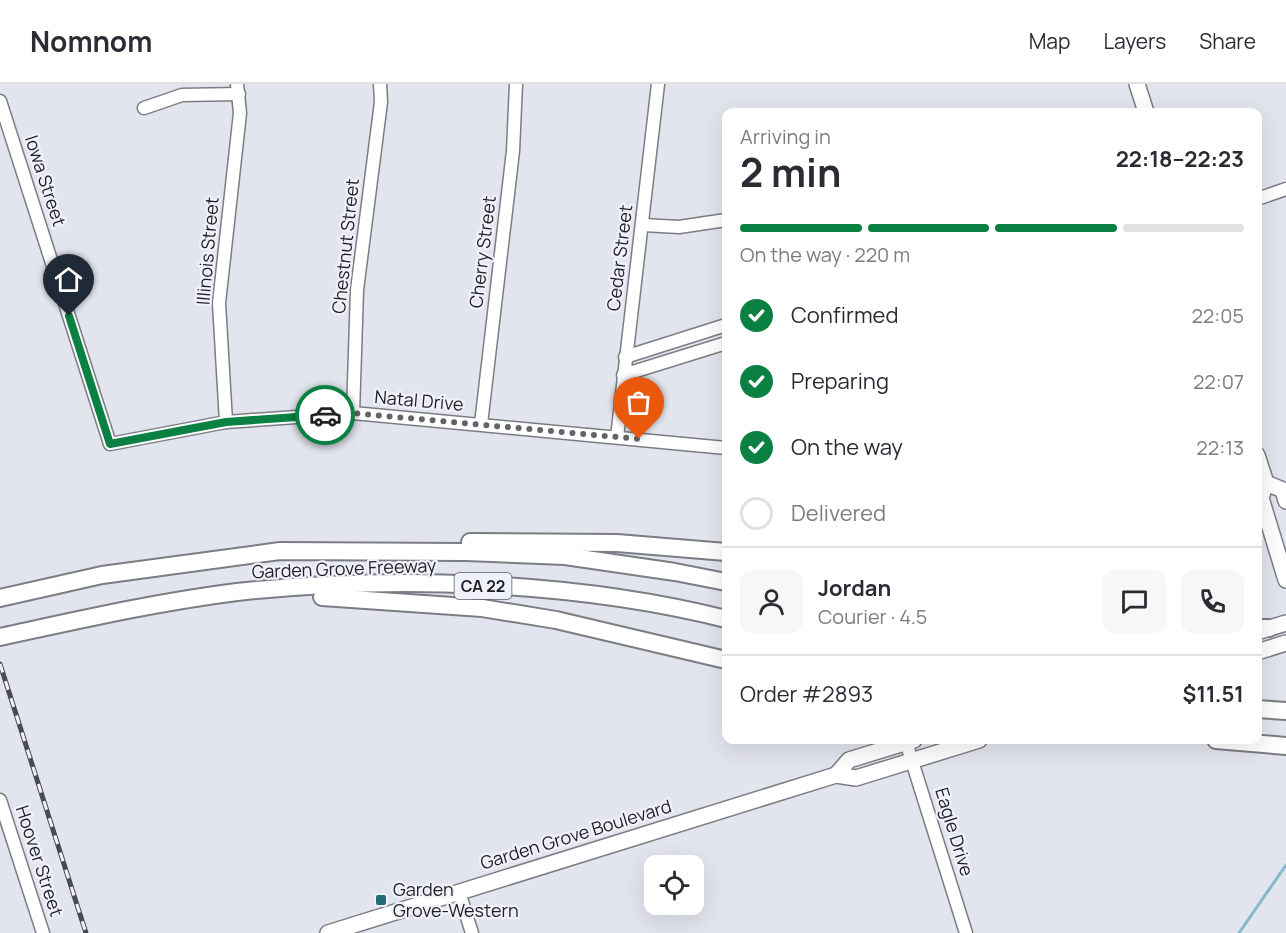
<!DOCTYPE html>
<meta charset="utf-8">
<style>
body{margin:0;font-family:Manrope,sans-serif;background:#f7f7f7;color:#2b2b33;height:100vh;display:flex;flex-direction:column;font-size:22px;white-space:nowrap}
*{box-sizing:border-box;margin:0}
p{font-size:20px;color:#7c7c81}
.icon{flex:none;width:33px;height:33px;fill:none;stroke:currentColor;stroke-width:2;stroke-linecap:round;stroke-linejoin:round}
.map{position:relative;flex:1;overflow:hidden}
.details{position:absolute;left:722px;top:24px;width:540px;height:636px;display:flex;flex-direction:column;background:#fff;border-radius:12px;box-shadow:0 6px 24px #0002}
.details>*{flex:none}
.tools{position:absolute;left:644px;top:771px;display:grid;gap:12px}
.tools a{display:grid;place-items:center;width:60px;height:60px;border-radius:12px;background:#fff;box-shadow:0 6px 24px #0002;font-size:30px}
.pin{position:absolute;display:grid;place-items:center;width:51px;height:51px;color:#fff;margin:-62px -26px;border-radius:50% 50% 50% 0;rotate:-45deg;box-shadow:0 0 6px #0007}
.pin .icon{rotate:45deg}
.courier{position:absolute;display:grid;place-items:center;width:60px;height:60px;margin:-30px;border:4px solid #0b8043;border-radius:50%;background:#fff;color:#222;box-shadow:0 2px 8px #0007}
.summary em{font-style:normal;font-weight:700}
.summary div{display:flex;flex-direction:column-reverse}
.summary{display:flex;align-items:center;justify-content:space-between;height:102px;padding:0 18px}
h1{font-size:39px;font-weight:700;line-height:45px}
.bar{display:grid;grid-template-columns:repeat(4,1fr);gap:9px 6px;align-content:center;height:72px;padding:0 18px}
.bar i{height:8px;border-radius:4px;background:#e1e1e2}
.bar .current{background:#0b8043}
.bar p{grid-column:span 4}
.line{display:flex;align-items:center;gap:15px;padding:0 18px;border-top:2px solid #e1e1e2}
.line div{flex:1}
.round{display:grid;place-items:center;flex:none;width:63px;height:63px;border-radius:12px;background:#f7f7f7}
ol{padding:0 18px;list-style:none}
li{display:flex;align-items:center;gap:18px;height:66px}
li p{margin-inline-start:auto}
li .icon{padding:6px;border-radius:50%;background:#0b8043;color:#fff;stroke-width:4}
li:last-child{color:#7c7c81}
li i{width:33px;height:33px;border:3px solid #e1e1e2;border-radius:50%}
header{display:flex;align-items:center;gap:36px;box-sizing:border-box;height:84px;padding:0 30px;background:#fff;border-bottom:2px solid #e1e1e2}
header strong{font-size:28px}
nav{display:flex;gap:33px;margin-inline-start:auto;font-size:21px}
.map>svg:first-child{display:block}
</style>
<header>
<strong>Nomnom</strong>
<nav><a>Map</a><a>Layers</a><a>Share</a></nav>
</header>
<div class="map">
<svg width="1286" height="849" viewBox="0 0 1286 849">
<rect width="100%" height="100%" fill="#e3e5ee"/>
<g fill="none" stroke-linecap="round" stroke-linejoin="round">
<!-- stream -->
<path stroke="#86b9ca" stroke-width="3" d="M1239 849 1286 781"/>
<defs>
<g id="minor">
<path d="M0 17 110 360 226 338 353 329 726 364"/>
<path d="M144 24 182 11 239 10"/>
<path d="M1257 115 1286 105"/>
<path d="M643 141 679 143 726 136"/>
<path d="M625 273 726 241"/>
<path d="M623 291 726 259"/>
<path d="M353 329 357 206 381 18 380 0"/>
<path d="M226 338 219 219 240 29 237 0"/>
<path d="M481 340 513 67 516 0"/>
<path d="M617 353 658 0"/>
<path d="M906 658 966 849"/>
<path d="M0 716 43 849"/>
<path d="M459 808 472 849"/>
</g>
<g id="major">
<path d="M1137 0 1146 28"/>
<path d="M1257 371 1266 399 1261 414 1286 496"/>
<path d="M1266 399 1283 406 1286 417"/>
<path d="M1257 548 1286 539"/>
<path d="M1257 568 1286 559"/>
<path d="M836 691 849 676 914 656"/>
<path d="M328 849 836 691 856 694 979 656"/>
</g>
<g id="highway">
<path d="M470 458 617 459 726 468"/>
<path d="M322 513 482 524 556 536 726 576"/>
<path d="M0 514 102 491 280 467 466 468 565 472 675 488 726 498"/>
<path d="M1257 544H1269"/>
<path d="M0 553C79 536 157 518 237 508 393 491 574 497 726 535"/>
<path d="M1257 625 1286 627"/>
<path d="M905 656 906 658"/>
<path d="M1216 656 1286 662"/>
</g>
</defs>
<!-- minor casing -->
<use href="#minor" stroke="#7b7d85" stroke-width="15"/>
<!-- major casing -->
<use href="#major" stroke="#7b7d85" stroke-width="18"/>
<!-- highway casing -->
<use href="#highway" stroke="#7b7d85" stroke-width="20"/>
<!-- minor -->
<use href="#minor" stroke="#fff" stroke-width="12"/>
<!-- major -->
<use href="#major" stroke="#fff" stroke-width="15"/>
<!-- highway -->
<use href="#highway" stroke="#fff" stroke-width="16"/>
<defs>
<path id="rail" d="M0 580 86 849"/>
</defs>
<!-- rail casing -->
<use href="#rail" stroke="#4a4b50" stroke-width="5"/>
<!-- rail -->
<use href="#rail" stroke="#f0f2fb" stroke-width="3" stroke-dasharray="9" stroke-linecap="butt"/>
</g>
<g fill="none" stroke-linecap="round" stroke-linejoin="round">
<!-- done -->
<path stroke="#636469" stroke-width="6" stroke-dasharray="0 10.8" d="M325 331 352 329 639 355"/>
<!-- route -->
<path stroke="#0b8043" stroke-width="8" d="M69 232 110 360 226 338 325 331"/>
</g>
<!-- markers -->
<rect fill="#226c75" stroke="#f0f2fb" stroke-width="2" x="375" y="810" width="12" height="12" rx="3"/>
<g text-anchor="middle" stroke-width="4.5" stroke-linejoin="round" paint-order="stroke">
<!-- shield labels -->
<rect fill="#f0f2fb" stroke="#5d5e63" stroke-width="1.5" x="454.5" y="489" width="57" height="26" rx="4.5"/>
<g font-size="16" font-weight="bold" fill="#1e1f22">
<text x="483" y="508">CA 22</text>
</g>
<!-- street labels -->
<g font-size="18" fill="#1e1f22" stroke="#f0f2fb">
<text transform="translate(45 97) rotate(72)" y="6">Iowa Street</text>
<text transform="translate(346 162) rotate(-84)" y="6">Chestnut Street</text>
<text transform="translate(208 167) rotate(-85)" y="6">Illinois Street</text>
<text transform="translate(483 168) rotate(-83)" y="6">Cherry Street</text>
<text transform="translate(620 174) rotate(-83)" y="6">Cedar Street</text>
<text transform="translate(419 317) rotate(5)" y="6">Natal Drive</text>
<text transform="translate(344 485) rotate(-2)" y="6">Garden Grove Freeway</text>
<text transform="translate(954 748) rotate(73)" y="6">Eagle Drive</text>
<text transform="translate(576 751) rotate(-17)" y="6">Garden Grove Boulevard</text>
<text transform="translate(39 777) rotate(72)" y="6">Hoover Street</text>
</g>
<!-- poi labels -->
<g font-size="18" fill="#1e1f22" stroke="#f0f2fb" text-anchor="start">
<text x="393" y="812">Garden<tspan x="393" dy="21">Grove-Western</tspan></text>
</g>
</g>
</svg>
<div class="tools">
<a><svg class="icon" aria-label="locate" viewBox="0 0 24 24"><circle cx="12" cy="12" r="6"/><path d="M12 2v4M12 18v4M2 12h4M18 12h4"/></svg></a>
</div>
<div class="pin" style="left:639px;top:355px;background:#ea580c"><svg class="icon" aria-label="bag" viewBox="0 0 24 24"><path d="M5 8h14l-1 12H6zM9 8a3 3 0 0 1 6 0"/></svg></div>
<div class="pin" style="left:69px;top:232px;background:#1f2937"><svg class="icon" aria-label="home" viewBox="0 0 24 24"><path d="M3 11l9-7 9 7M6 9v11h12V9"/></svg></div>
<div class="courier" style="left:325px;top:331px"><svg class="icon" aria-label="car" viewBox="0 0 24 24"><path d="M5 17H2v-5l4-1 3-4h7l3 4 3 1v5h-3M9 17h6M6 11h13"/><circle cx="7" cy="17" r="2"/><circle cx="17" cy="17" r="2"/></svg></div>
<section class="details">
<div class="summary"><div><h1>2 min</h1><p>Arriving in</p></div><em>22:18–22:23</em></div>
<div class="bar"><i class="current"></i><i class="current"></i><i class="current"></i><i></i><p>On the way · 220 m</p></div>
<ol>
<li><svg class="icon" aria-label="check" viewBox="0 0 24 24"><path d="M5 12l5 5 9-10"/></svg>Confirmed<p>22:05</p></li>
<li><svg class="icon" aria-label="check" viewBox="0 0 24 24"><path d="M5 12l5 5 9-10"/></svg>Preparing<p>22:07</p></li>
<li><svg class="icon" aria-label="check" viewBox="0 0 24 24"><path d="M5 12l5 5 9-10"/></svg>On the way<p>22:13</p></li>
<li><i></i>Delivered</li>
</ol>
<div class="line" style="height:108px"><a class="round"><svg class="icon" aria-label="person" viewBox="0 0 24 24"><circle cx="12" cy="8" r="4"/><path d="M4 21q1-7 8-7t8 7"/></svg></a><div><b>Jordan</b><p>Courier · 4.5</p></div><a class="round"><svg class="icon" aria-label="chat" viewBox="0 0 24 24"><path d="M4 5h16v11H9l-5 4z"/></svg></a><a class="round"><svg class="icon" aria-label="phone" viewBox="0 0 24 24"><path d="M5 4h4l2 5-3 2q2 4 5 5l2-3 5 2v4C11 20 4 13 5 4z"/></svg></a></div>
<div class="line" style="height:78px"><div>Order #2893</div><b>$11.51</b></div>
</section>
</div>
